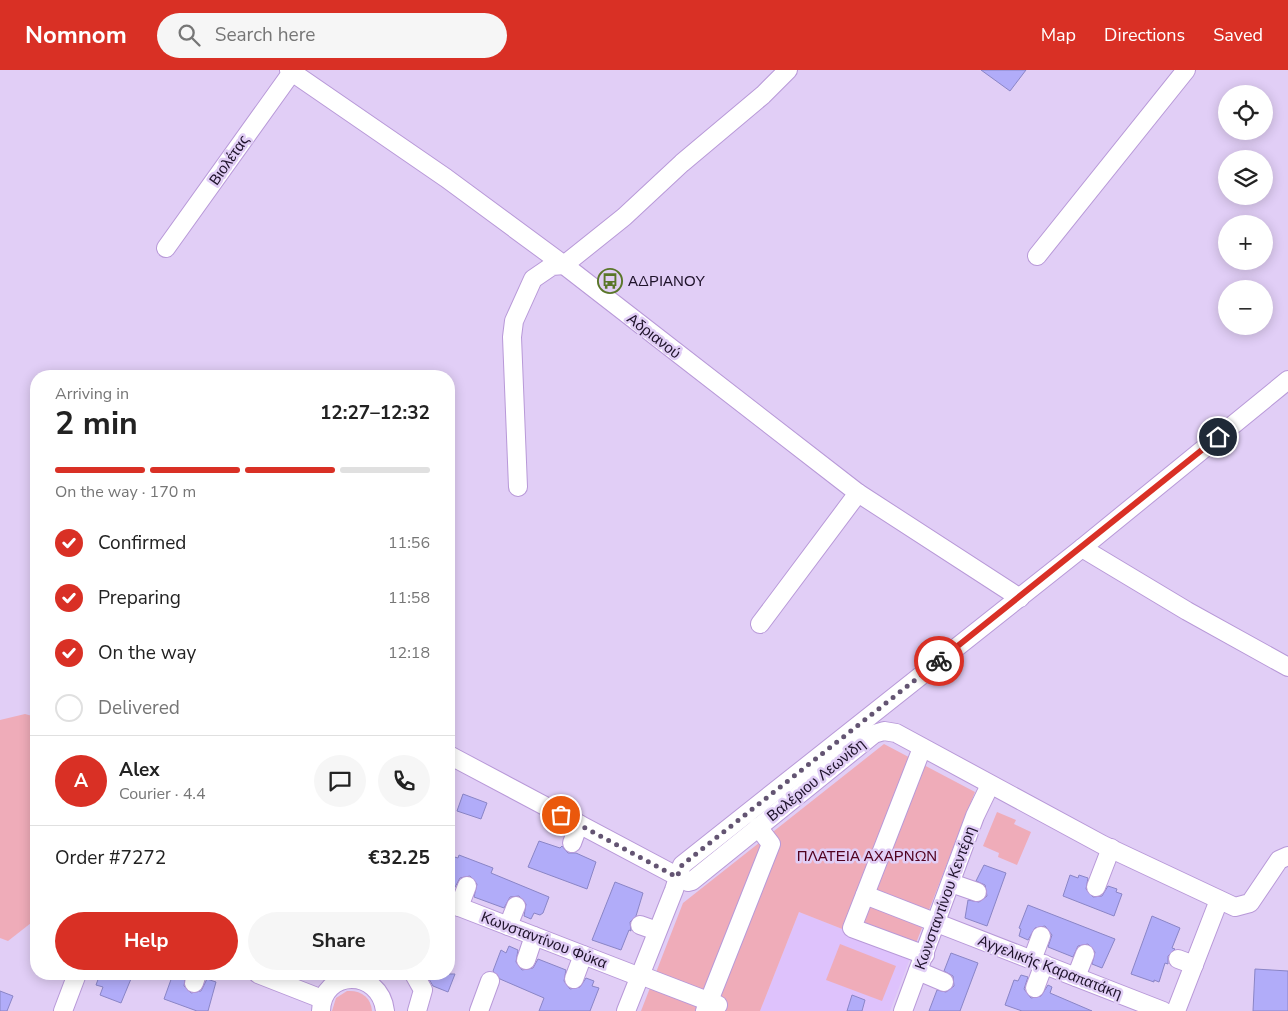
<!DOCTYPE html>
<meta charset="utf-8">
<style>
body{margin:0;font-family:"Nunito Sans",sans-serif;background:#f6f6f6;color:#222;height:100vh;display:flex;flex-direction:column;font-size:19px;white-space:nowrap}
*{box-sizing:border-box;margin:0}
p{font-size:16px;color:#767676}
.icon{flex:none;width:28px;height:28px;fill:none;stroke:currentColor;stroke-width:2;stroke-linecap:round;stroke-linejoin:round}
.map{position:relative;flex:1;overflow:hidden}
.panel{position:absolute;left:30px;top:300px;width:425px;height:610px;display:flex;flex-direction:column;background:#fff;border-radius:20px;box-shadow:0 2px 12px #0003}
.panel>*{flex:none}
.tools{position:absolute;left:1218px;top:15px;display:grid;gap:10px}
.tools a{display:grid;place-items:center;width:55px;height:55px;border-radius:50%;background:#fff;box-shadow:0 2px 12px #0003;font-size:25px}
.pin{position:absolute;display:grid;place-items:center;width:42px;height:42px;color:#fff;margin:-21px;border:2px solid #fff;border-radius:50%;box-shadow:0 1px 5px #0007}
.courier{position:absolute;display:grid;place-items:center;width:50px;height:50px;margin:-25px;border:4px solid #d93025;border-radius:50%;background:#fff;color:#222;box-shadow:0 1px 6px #0007}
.head em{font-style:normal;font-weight:700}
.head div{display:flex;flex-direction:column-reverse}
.head{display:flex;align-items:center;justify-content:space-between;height:85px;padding:0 25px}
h1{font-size:32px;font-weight:700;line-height:38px}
.bar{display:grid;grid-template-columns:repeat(4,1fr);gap:8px 5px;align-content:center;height:60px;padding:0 25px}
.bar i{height:6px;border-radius:4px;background:#e0e0e0}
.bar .selected{background:#d93025}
.bar p{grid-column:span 4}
.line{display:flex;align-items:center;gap:12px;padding:0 25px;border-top:1px solid #e0e0e0}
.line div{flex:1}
.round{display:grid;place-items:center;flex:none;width:52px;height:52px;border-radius:26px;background:#f6f6f6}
ol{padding:0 25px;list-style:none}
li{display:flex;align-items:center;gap:15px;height:55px}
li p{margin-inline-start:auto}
li .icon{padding:5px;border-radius:50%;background:#d93025;color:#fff;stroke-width:4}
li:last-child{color:#767676}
li i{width:28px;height:28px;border:2px solid #e0e0e0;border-radius:50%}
.primary-button{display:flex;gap:10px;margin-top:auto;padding:10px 25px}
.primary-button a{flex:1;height:58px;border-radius:30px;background:#d93025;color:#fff;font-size:20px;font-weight:700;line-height:58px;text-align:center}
.primary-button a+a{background:#f6f6f6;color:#222}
header{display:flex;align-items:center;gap:30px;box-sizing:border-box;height:70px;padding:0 25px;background:#d93025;color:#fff}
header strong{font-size:24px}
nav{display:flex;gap:28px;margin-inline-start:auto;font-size:18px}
.search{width:350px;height:45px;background:#f6f6f6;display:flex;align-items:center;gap:12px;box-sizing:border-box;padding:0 18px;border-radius:28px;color:#767676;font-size:19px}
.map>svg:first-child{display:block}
</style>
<header>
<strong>Nomnom</strong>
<div class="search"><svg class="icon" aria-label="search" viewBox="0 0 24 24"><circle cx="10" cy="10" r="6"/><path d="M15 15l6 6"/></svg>Search here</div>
<nav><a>Map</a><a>Directions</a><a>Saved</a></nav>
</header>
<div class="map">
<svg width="1288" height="941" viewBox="0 0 1288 941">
<rect width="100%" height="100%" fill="#e1cef6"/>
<!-- built -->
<path fill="#dec2fc" d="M799 842 911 886 890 941H760Z"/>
<!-- green -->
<g fill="#efacb9">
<path d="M25 644 36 647V841L31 853 8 871 0 868V650Z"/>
<path d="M884 674 975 722 911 886 799 842 760 941H641L683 833Z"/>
<path d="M997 742 1016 750 1014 754 1031 762 1017 795 998 787 999 783 983 776Z"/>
<path d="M840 874 896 896 882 931 826 910Z"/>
<path d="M347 921C361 920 371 927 372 941H332L336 928Z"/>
</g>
<!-- building -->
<g fill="#b1acf9" stroke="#8a85c6">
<path d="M981 0H1026L1010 21Z"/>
<path d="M463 724 487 733 481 749 457 741Z"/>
<path d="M539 771 560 778 562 776 568 783H576L596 792 587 819 528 797Z"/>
<path d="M459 785 493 798 491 803 549 827 543 843 540 845 534 843 531 849 524 846 526 834 519 826 510 827 504 838 474 827 477 814 470 806 460 808 454 819 449 817V792L451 786 458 788Z"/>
<path d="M984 795 1006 803 987 856 965 848 968 830 979 832 987 826 985 815 976 811Z"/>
<path d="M1070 805 1078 808 1079 805 1088 808 1086 819 1093 827 1102 826 1108 816 1117 819 1116 822 1122 824 1114 846 1063 826Z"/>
<path d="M615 812 643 823 636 846 630 852 631 861 629 860 621 880 592 870Z"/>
<path d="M1028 835 1115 869 1102 898 1092 894 1095 882 1088 874 1078 876 1073 887 1048 877 1052 865 1045 856 1035 858 1028 870 1019 866 1021 859 1019 858Z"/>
<path d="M1152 846 1180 858 1172 878 1175 879 1168 886V894L1165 893 1159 912 1154 910V912L1131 904Z"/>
<path d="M509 876 518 880 516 892 522 900 533 898 538 889 566 900 564 911 570 919 580 917 586 908 594 911 592 916 599 918 590 941H539L544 928 500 909 493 901 501 880 506 883Z"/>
<path d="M951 883 978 893 960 941H929L937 920 946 922 954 916 953 906 944 901Z"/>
<path d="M1255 899 1288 901V941H1253Z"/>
<path d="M100 904H133L121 933 100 925 103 917 96 915Z"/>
<path d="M173 904H186L184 916 191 923 201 921 207 909 216 912 208 941H197L164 929Z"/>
<path d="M426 904H455L448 922 433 916Z"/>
<path d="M1021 905 1028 907 1024 919 1031 928 1041 926 1048 915 1052 917 1050 923 1092 941H1022L1005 935 1014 910 1018 911Z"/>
<path d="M0 921 13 926 7 941H0Z"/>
<path d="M852 925 865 930 862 941H847Z"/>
</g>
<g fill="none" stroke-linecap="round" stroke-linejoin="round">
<defs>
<g id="minor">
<path d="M289 0 446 108 564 195 858 423 1020 528"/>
<path d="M166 178 292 2"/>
<path d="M1037 186 1186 0"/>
<path d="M518 417 512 267 514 251 533 209 552 196 564 195 624 147 682 93 763 25 788 0"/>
<path d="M1082 478 1187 541 1288 597"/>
<path d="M760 554 858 423"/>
<path d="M922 678 852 858 925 885"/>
<path d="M449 685 688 812 692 811 874 664 884 661 896 663 1103 775 1235 837 1250 833 1279 790 1288 786"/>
<path d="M572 773 579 754"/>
<path d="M951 813 977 822"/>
<path d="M1096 817 1111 778"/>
<path d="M865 825 1163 941"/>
<path d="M449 833 640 907"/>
<path d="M459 837 467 816"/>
<path d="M640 855 657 861"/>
<path d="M508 856 516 836"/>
<path d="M1178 889 1194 895"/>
<path d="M526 890 534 866"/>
<path d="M1032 890 1041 866"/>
<path d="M918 901 944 912"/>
<path d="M258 904 322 929"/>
<path d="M414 904 423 920 417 941"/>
<path d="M640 905 718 935"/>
<path d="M1076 907 1085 884"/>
<path d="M574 909 583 885"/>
<path d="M194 913 197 904"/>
<path d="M1035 918 1044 894"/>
<path d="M63 941 77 904"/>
<path d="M321 941C322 899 380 898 385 941"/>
<path d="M479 941 490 911"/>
<path d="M626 941 674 820 682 795 1082 478 1288 310"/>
<path d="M705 941 771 774 758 757"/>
<path d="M903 941 975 746 990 715"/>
<path d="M1176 941 1219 830"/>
</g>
</defs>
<!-- minor casing -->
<use href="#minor" stroke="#b899d8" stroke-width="20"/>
<!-- minor -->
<use href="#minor" stroke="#fff" stroke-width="18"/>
</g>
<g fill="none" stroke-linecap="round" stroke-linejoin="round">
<!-- done -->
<path stroke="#635472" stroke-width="5" stroke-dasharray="0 9" d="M561 745 677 807 682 795 939 591"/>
<!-- route -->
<path stroke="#d93025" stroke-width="6" d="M939 591 1218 367"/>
</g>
<!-- icons -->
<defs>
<symbol id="bus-ring" viewBox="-11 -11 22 22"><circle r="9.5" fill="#e1cef6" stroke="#5a7629" stroke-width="1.5"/><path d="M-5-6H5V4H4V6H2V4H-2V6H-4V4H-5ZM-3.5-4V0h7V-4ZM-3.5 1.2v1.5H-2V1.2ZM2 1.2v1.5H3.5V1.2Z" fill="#5a7629"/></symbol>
</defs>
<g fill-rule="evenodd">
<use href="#bus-ring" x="596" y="197" width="28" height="28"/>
</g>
<g text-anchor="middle" stroke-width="5" stroke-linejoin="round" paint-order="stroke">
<!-- street labels -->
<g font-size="15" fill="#1f132b" stroke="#e1cef6">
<text transform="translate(229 90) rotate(-55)" y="5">Βιολέτας</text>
<text transform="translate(654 266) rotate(38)" y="5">Αδριανού</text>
<text transform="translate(816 710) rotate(-39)" y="5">Βαλέριου Λεωνίδη</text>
<text transform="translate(945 828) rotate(-70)" y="5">Κωνσταντίνου Κεντέρη</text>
<text transform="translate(544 870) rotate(21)" y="5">Κωνσταντίνου Φύκα</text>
<text transform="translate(1050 897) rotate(21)" y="5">Αγγελικής Καραπατάκη</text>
</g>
<!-- poi labels -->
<g font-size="15" fill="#1f132b" stroke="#e1cef6" text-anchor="start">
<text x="628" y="216">ΑΔΡΙΑΝΟΥ</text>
</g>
<!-- park labels -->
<g font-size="15" fill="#510120" stroke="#e1cef6">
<text x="867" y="791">ΠΛΑΤΕΙΑ ΑΧΑΡΝΩΝ</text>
</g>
</g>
</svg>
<div class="tools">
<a><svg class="icon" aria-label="locate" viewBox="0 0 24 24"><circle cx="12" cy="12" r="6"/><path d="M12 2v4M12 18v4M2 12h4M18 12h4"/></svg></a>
<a><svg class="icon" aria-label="layers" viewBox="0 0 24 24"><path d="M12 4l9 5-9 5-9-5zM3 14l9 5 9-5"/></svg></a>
<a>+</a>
<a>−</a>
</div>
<div class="pin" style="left:561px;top:745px;background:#ea580c"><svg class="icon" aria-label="bag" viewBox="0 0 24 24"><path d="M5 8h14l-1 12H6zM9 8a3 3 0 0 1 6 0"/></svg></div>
<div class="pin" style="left:1218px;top:367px;background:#1f2937"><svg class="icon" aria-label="home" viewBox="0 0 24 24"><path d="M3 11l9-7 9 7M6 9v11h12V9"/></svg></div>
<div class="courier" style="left:939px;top:591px"><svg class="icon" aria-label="bike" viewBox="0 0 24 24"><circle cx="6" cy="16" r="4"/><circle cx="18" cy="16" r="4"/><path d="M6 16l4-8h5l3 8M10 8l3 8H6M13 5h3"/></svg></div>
<section class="panel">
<div class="head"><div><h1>2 min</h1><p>Arriving in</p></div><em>12:27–12:32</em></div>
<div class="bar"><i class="selected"></i><i class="selected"></i><i class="selected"></i><i></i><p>On the way · 170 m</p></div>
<ol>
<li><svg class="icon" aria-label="check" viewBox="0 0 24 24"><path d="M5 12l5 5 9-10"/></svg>Confirmed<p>11:56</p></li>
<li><svg class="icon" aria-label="check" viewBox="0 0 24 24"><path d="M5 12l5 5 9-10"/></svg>Preparing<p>11:58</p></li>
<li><svg class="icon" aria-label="check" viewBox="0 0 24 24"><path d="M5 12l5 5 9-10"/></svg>On the way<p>12:18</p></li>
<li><i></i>Delivered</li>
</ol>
<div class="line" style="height:90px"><b class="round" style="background:#d93025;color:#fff">A</b><div><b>Alex</b><p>Courier · 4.4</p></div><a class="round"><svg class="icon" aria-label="chat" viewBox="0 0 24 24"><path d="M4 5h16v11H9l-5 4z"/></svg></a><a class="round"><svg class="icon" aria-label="phone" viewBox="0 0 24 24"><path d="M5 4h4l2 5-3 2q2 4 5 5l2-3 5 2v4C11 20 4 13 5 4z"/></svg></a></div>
<div class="line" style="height:65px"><div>Order #7272</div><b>€32.25</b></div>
<div class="primary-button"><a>Help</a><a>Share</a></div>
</section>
</div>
